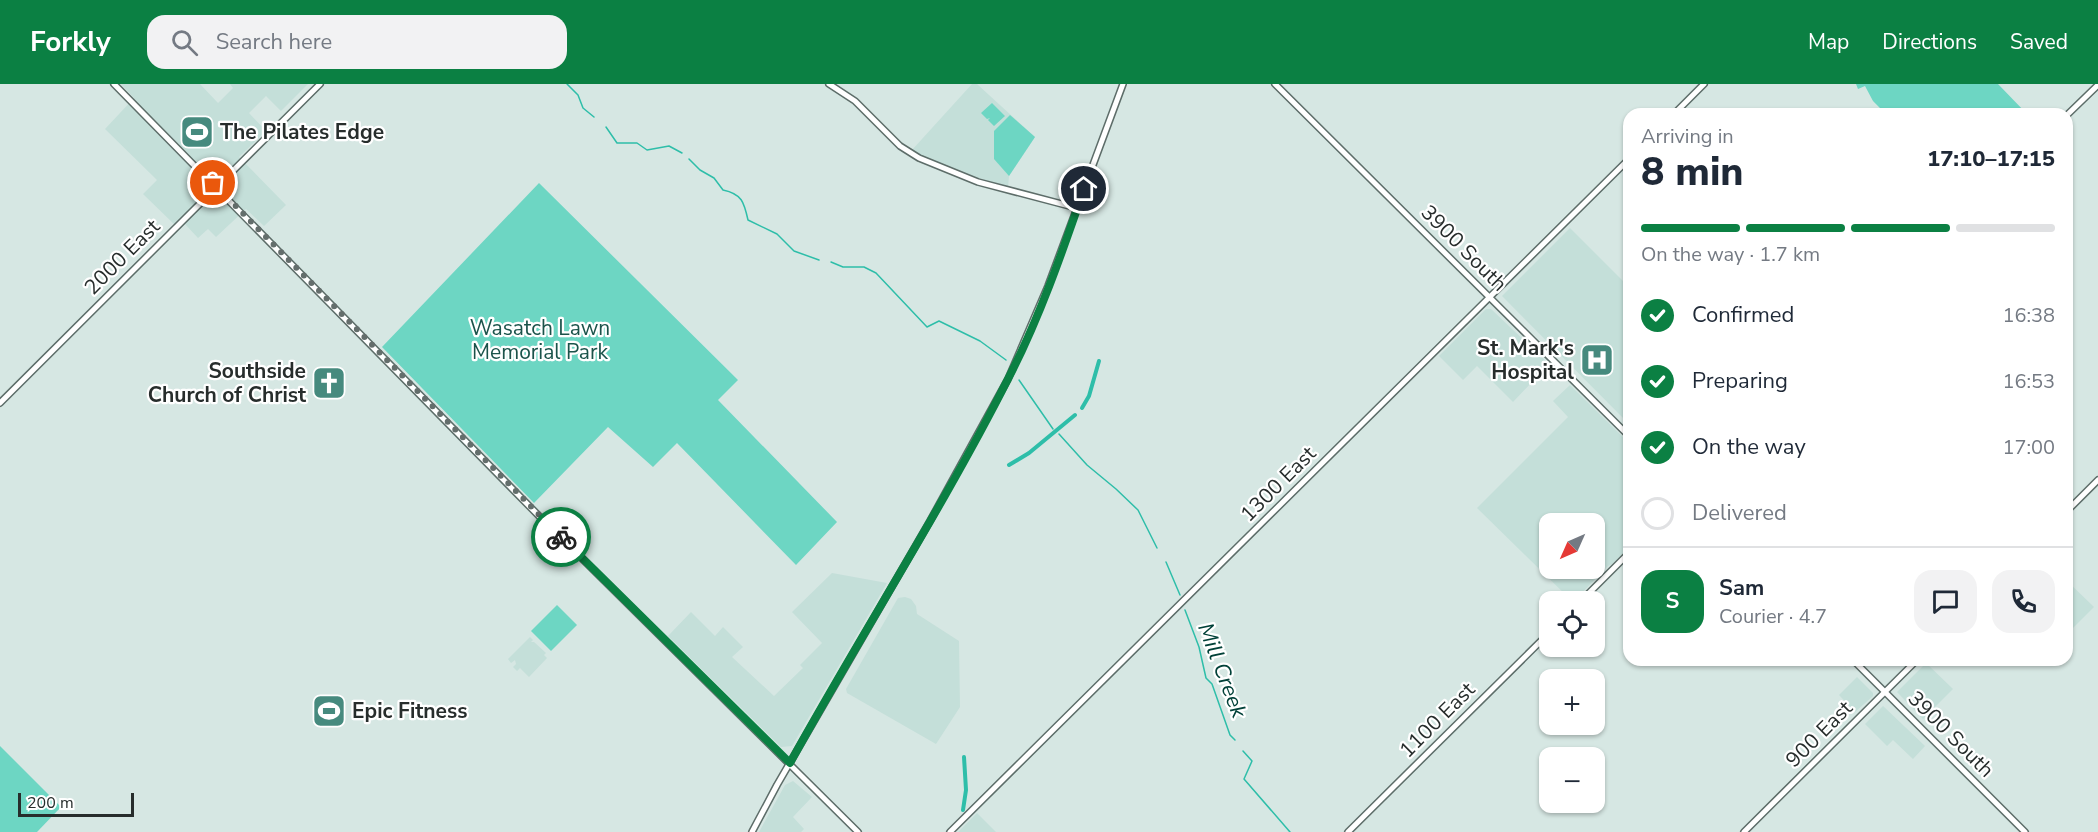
<!DOCTYPE html>
<meta charset="utf-8">
<style>
body{margin:0;font-family:"Nunito Sans",sans-serif;background:#f2f2f3;color:#1f2937;height:100vh;display:flex;flex-direction:column;font-size:22px;white-space:nowrap}
*{box-sizing:border-box;margin:0}
p{font-size:20px;color:#747a83}
.icon{flex:none;width:33px;height:33px;fill:none;stroke:currentColor;stroke-width:2;stroke-linecap:round;stroke-linejoin:round}
.map{position:relative;flex:1;overflow:hidden}
.side{position:absolute;left:1623px;top:24px;width:450px;height:558px;display:flex;flex-direction:column;background:#fff;border-radius:18px;box-shadow:0 2px 4px #0004}
.side>*{flex:none}
.needle{width:39px;rotate:225deg}
.fabs{position:absolute;left:1539px;top:429px;display:grid;gap:12px}
.fabs a{display:grid;place-items:center;width:66px;height:66px;border-radius:12px;background:#fff;box-shadow:0 2px 4px #0004;font-size:30px}
.scale{position:absolute;left:18px;bottom:15px;width:116px;box-sizing:border-box;padding-left:6px;border:3px solid #272d2c;border-top:0;font-size:16px;line-height:21px;white-space:nowrap;color:#272d2c;-webkit-text-stroke:4px #fff;paint-order:stroke}
.pin{position:absolute;display:grid;place-items:center;width:51px;height:51px;color:#fff;margin:-26px;border:3px solid #fff;border-radius:50%;box-shadow:0 2px 6px #0007}
.courier{position:absolute;display:grid;place-items:center;width:60px;height:60px;margin:-30px;border:4px solid #0b8043;border-radius:50%;background:#fff;color:#222;box-shadow:0 2px 8px #0007}
.head em{font-style:normal;font-weight:800}
.head div{display:flex;flex-direction:column-reverse}
.head{display:flex;align-items:center;justify-content:space-between;height:102px;padding:0 18px}
h1{font-size:39px;font-weight:800;line-height:45px}
.bar{display:grid;grid-template-columns:repeat(4,1fr);gap:9px 6px;align-content:center;height:72px;padding:0 18px}
.bar i{height:8px;border-radius:4px;background:#e0e1e3}
.bar .active{background:#0b8043}
.bar p{grid-column:span 4}
.line{display:flex;align-items:center;gap:15px;padding:0 18px;border-top:2px solid #e0e1e3}
.line div{flex:1}
.round{display:grid;place-items:center;flex:none;width:63px;height:63px;border-radius:18px;background:#f2f2f3}
ol{padding:0 18px;list-style:none}
li{display:flex;align-items:center;gap:18px;height:66px}
li p{margin-inline-start:auto}
li .icon{padding:6px;border-radius:50%;background:#0b8043;color:#fff;stroke-width:4}
li:last-child{color:#747a83}
li i{width:33px;height:33px;border:3px solid #e0e1e3;border-radius:50%}
header{display:flex;align-items:center;gap:36px;box-sizing:border-box;height:84px;padding:0 30px;background:#0b8043;color:#fff}
header strong{font-size:28px}
nav{display:flex;gap:33px;margin-inline-start:auto;font-size:21px}
.search{width:420px;height:54px;background:#f2f2f3;display:flex;align-items:center;gap:15px;box-sizing:border-box;padding:0 21px;border-radius:18px;color:#747a83;font-size:22px}
.map>svg:first-child{display:block}
</style>
<header>
<strong>Forkly</strong>
<div class="search"><svg class="icon" aria-label="search" viewBox="0 0 24 24"><circle cx="10" cy="10" r="6"/><path d="M15 15l6 6"/></svg>Search here</div>
<nav><a>Map</a><a>Directions</a><a>Saved</a></nav>
</header>
<div class="map">
<svg width="2098" height="748" viewBox="0 0 2098 748">
<rect width="100%" height="100%" fill="#d6e7e3"/>
<!-- built -->
<g fill="#c4dfd9" fill-rule="evenodd">
<path d="M121 0H200L218 19 233 4 230 0H308L281 27 266 12 249 29 266 47 239 73 286 121 264 142 246 125 216 153 208 145 198 154 184 139 178 144 143 110 157 96 105 45 134 14Z"/>
<path d="M972 0H977L1035 53 1009 92 1008 104 946 83 926 75 912 66Z"/>
<path d="M1570 144 1629 203V340L1502 212Z"/>
<path d="M1486 225H1491L1549 280 1513 318 1477 282 1463 296 1439 272Z"/>
<path d="M1570 301 1629 359V464L1612 480 1608 482 1573 518 1477 424 1568 333 1553 317ZM1550 440H1594V484H1550Z"/>
<path d="M832 489 887 499 792 662 781 663 668 552 691 528 715 552 723 543 743 563 732 573 774 612 803 584 800 581 822 559 792 528Z"/>
<path d="M2067 497 2094 523 2067 550Z"/>
<path d="M905 513 911 515 916 522 917 530 959 557 960 623 936 660 847 609 846 605 898 514Z"/>
<path d="M530 553 533 556 531 558H534L546 569 544 571 547 574 529 593 520 584 517 587 513 583 516 580 515 576 511 579 508 575Z"/>
<path d="M1926 579 1953 605 1923 635 1897 608Z"/>
<path d="M1857 593 1873 609V612L1855 628 1839 611Z"/>
<path d="M1883 622 1925 662 1913 675 1893 656 1887 662 1865 640Z"/>
<path d="M793 697 812 713 793 733 804 745 801 748H759L785 701Z"/>
<path d="M977 729 996 748H958Z"/>
</g>
<!-- green -->
<g fill="#6dd6c3">
<path d="M1856 0H1998L2027 30H1886L1873 17 1865 2 1858 5Z"/>
<path d="M992 19 1005 32 994 42 988 36 990 34 987 35 981 29Z"/>
<path d="M1010 31 1035 53 1009 92 994 75V47Z"/>
<path d="M539 99 738 296 718 316 837 438 796 481 677 359 653 383 608 343 534 419 382 263Z"/>
<path d="M557 521 577 541 551 567 531 547Z"/>
<path d="M0 662 61 723 37 748H0Z"/>
</g>
<g fill="none" stroke-linecap="round" stroke-linejoin="round">
<!-- stream -->
<g stroke="#2ebea9" stroke-width="1.5">
<path d="M567 0 578 11 583 24 594 33"/>
<path d="M606 43 617 59H637L647 66 669 62 682 69"/>
<path d="M689 75 700 86 714 94 723 106C742 110 744 118 748 136L777 150 794 167 819 176"/>
<path d="M831 178 843 183H864L876 189 927 243 939 237 980 257 1006 276"/>
<path d="M1019 296 1053 345"/>
<path d="M1059 350 1087 381 1116 405 1138 426 1157 464"/>
<path d="M1166 478 1180 511"/>
<path d="M1185 526 1199 563 1206 594 1212 600 1230 651 1235 656"/>
<path d="M1243 667 1252 677 1244 695 1290 748"/>
</g>
<!-- canal -->
<g stroke="#2ebea9" stroke-width="4">
<path d="M1082 324 1089 312 1099 277"/>
<path d="M1009 381 1029 369 1075 331"/>
<path d="M963 726 966 706 964 673"/>
</g>
<defs>
<g id="secondary">
<path d="M829 0 855 17 900 62 919 74 978 98 1077 124"/>
<path d="M1275 0 1629 352"/>
<path d="M1674 30 1704 0"/>
<path d="M2067 31 2098 1"/>
<path d="M0 319 320 0"/>
<path d="M2067 427 2098 396"/>
<path d="M1580 518 1629 469"/>
<path d="M1853 576 2025 748"/>
<path d="M752 748 777 701 930 437 1008 295 1048 202 1123 0"/>
<path d="M950 748 1629 75"/>
<path d="M1348 748 1550 548"/>
<path d="M1744 748 1917 576"/>
</g>
<path id="primary" d="M114 0 539 432 858 748"/>
</defs>
<!-- secondary casing -->
<use href="#secondary" stroke="#5d6d69" stroke-width="8"/>
<!-- primary casing -->
<use href="#primary" stroke="#5d6d69" stroke-width="8"/>
<!-- secondary -->
<use href="#secondary" stroke="#fff" stroke-width="5"/>
<!-- primary -->
<use href="#primary" stroke="#fff" stroke-width="5"/>
</g>
<g fill="none" stroke-linecap="round" stroke-linejoin="round">
<!-- done -->
<path stroke="#646e6c" stroke-width="6" stroke-dasharray="0 10.8" d="M213 99 561 453"/>
<!-- route -->
<path stroke="#0b8043" stroke-width="8" d="M561 453 790 679C861 550 941 427 1008 295 1039 235 1062 169 1084 105"/>
</g>
<!-- icons -->
<defs>
<symbol id="stadium-square" viewBox="-11 -11 22 22"><rect x="-9" y="-9" width="18" height="18" rx="4" fill="#468a7e" stroke="#fff"/><path d="M0-5a6.5 5 0 1 0 0 10a6.5 5 0 1 0 0-10ZM-3.5-1.8h7v3.6h-7Z" fill="#fff"/></symbol>
<symbol id="hospital-square" viewBox="-11 -11 22 22"><rect x="-9" y="-9" width="18" height="18" rx="4" fill="#468a7e" stroke="#fff"/><path d="M-5-5h3v3.5h4V-5h3V5h-3V1.5h-4V5h-3Z" fill="#fff"/></symbol>
<symbol id="church-square" viewBox="-11 -11 22 22"><rect x="-9" y="-9" width="18" height="18" rx="4" fill="#468a7e" stroke="#fff"/><path d="M-1.2-6h2.4v3.5h3.3v2.4h-3.3V6h-2.4V-.1h-3.3v-2.4h3.3Z" fill="#fff"/></symbol>
</defs>
<g fill-rule="evenodd">
<use href="#stadium-square" x="178" y="29" width="38" height="38"/>
<use href="#hospital-square" x="1578" y="257" width="38" height="38"/>
<use href="#church-square" x="310" y="280" width="38" height="38"/>
<use href="#stadium-square" x="310" y="608" width="38" height="38"/>
</g>
<g text-anchor="middle" stroke-width="4.5" stroke-linejoin="round" paint-order="stroke">
<!-- poi labels -->
<g font-size="21" font-weight="bold" fill="#272d2c" stroke="#fff" text-anchor="start">
<text x="220" y="55">The Pilates Edge</text>
<text x="1574" y="271" text-anchor="end">St. Mark's<tspan x="1574" dy="24">Hospital</tspan></text>
<text x="306" y="294" text-anchor="end">Southside<tspan x="306" dy="24">Church of Christ</tspan></text>
<text x="352" y="634">Epic Fitness</text>
</g>
<!-- street labels -->
<g font-size="21" fill="#272d2c" stroke="#fff">
<text transform="translate(1464 164) rotate(45)" y="7">3900 South</text>
<text transform="translate(122 173) rotate(-45)" y="7">2000 East</text>
<text transform="translate(1278 400) rotate(-45)" y="7">1300 East</text>
<text transform="translate(1437 636) rotate(-45)" y="7">1100 East</text>
<text transform="translate(1819 650) rotate(-45)" y="7">900 East</text>
<text transform="translate(1951 650) rotate(45)" y="7">3900 South</text>
</g>
<!-- park labels -->
<g font-size="21" fill="#1a534a" stroke="#fff">
<text x="540" y="251">Wasatch Lawn<tspan x="540" dy="24">Memorial Park</tspan></text>
</g>
<!-- water labels -->
<g font-size="22" font-style="italic" fill="#014138" stroke="#fff">
<text transform="translate(1223 586) rotate(69)" y="8">Mill Creek</text>
</g>
</g>
</svg>
<div class="fabs">
<a><svg class="needle" viewBox="-14 -14 28 28"><path d="M0-13l5 13h-10z" fill="#e53935"/><path d="M0 13l5-13h-10z" fill="#747a83"/></svg></a>
<a><svg class="icon" aria-label="locate" viewBox="0 0 24 24"><circle cx="12" cy="12" r="6"/><path d="M12 2v4M12 18v4M2 12h4M18 12h4"/></svg></a>
<a>+</a>
<a>−</a>
</div>
<div class="scale">200 m</div>
<div class="pin" style="left:213px;top:99px;background:#ea580c"><svg class="icon" aria-label="bag" viewBox="0 0 24 24"><path d="M5 8h14l-1 12H6zM9 8a3 3 0 0 1 6 0"/></svg></div>
<div class="pin" style="left:1084px;top:105px;background:#1f2937"><svg class="icon" aria-label="home" viewBox="0 0 24 24"><path d="M3 11l9-7 9 7M6 9v11h12V9"/></svg></div>
<div class="courier" style="left:561px;top:453px"><svg class="icon" aria-label="bike" viewBox="0 0 24 24"><circle cx="6" cy="16" r="4"/><circle cx="18" cy="16" r="4"/><path d="M6 16l4-8h5l3 8M10 8l3 8H6M13 5h3"/></svg></div>
<section class="side">
<div class="head"><div><h1>8 min</h1><p>Arriving in</p></div><em>17:10–17:15</em></div>
<div class="bar"><i class="active"></i><i class="active"></i><i class="active"></i><i></i><p>On the way · 1.7 km</p></div>
<ol>
<li><svg class="icon" aria-label="check" viewBox="0 0 24 24"><path d="M5 12l5 5 9-10"/></svg>Confirmed<p>16:38</p></li>
<li><svg class="icon" aria-label="check" viewBox="0 0 24 24"><path d="M5 12l5 5 9-10"/></svg>Preparing<p>16:53</p></li>
<li><svg class="icon" aria-label="check" viewBox="0 0 24 24"><path d="M5 12l5 5 9-10"/></svg>On the way<p>17:00</p></li>
<li><i></i>Delivered</li>
</ol>
<div class="line" style="height:108px"><b class="round" style="background:#0b8043;color:#fff">S</b><div><b>Sam</b><p>Courier · 4.7</p></div><a class="round"><svg class="icon" aria-label="chat" viewBox="0 0 24 24"><path d="M4 5h16v11H9l-5 4z"/></svg></a><a class="round"><svg class="icon" aria-label="phone" viewBox="0 0 24 24"><path d="M5 4h4l2 5-3 2q2 4 5 5l2-3 5 2v4C11 20 4 13 5 4z"/></svg></a></div>
</section>
</div>
